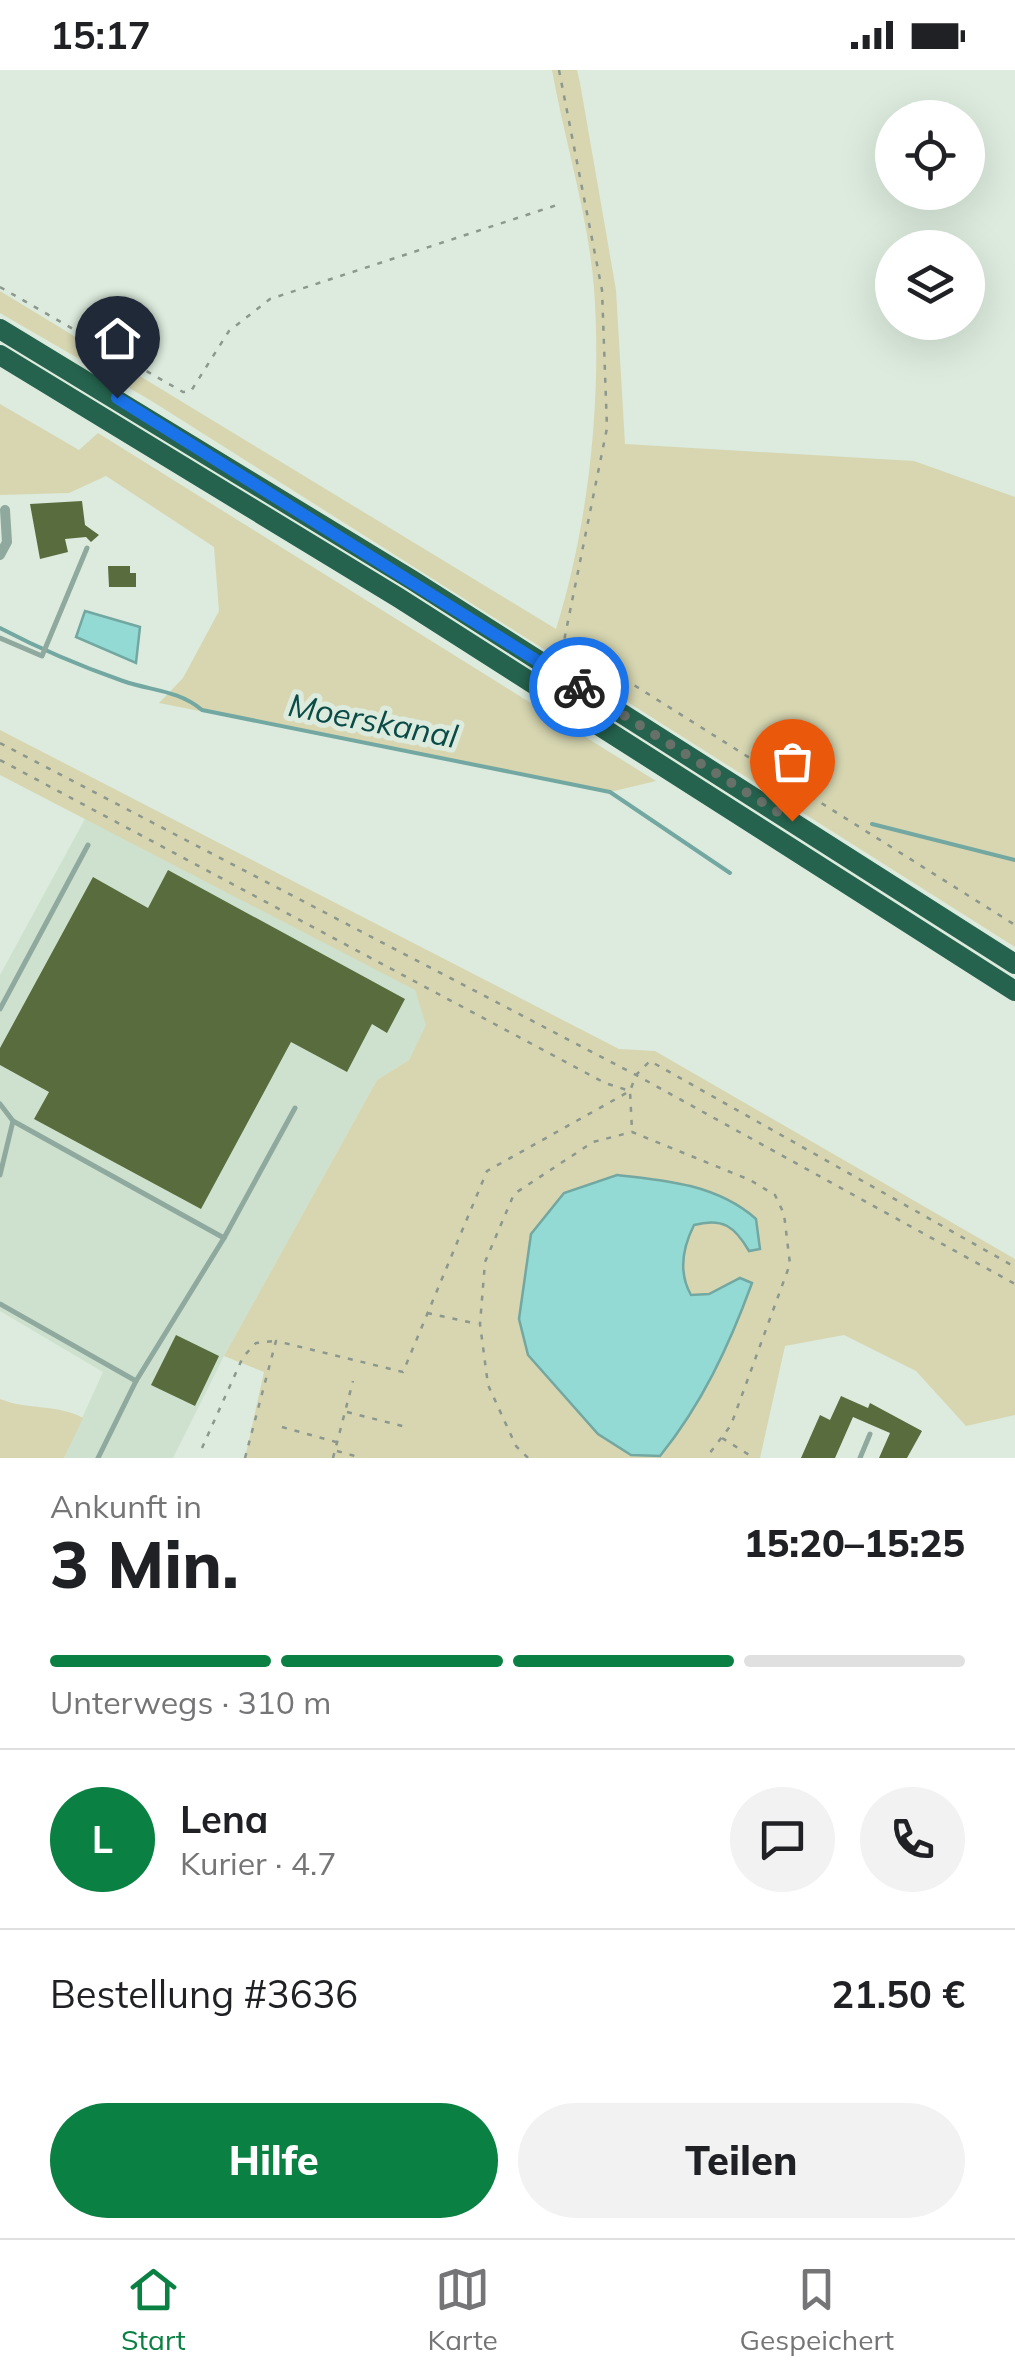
<!DOCTYPE html>
<html lang="de">
<meta charset="utf-8">
<style>
body{margin:0;font-family:Mulish,sans-serif;background:#f2f2f2;color:#202124;height:100vh;display:flex;flex-direction:column;font-size:38px;white-space:nowrap}
*{box-sizing:border-box;margin:0}
p{font-size:32px;color:#757577}
.icon{flex:none;width:55px;height:55px;fill:none;stroke:currentColor;stroke-width:2;stroke-linecap:round;stroke-linejoin:round}
.map{position:relative;height:1388px;overflow:hidden}
.side{display:flex;flex-direction:column;background:#fff;flex:1}
.side>*{flex:none}
.controls{position:absolute;left:875px;top:30px;display:grid;gap:20px}
.controls a{display:grid;place-items:center;width:110px;height:110px;border-radius:50%;background:#fff;box-shadow:0 10px 40px #0002;font-size:50px}
.pin{position:absolute;display:grid;place-items:center;width:85px;height:85px;color:#fff;margin:-102px -42px;border-radius:50% 50% 50% 0;rotate:-45deg;box-shadow:0 0 10px #0007}
.pin .icon{rotate:45deg}
.courier{position:absolute;display:grid;place-items:center;width:100px;height:100px;margin:-50px;border:8px solid #1a73e8;border-radius:50%;background:#fff;color:#222;box-shadow:0 2px 12px #0007}
.overview em{font-style:normal;font-weight:800}
.overview div{display:flex;flex-direction:column-reverse}
.overview{display:flex;align-items:center;justify-content:space-between;height:170px;padding:0 50px}
h1{font-size:65px;font-weight:800;line-height:75px}
.bar{display:grid;grid-template-columns:repeat(4,1fr);gap:15px 10px;align-content:center;height:120px;padding:0 50px}
.bar i{height:12px;border-radius:8px;background:#e0e0e0}
.bar .selected{background:#0b8043}
.bar p{grid-column:span 4}
.line{display:flex;align-items:center;gap:25px;padding:0 50px;border-top:2px solid #e0e0e0}
.line div{flex:1}
.round{display:grid;place-items:center;flex:none;width:105px;height:105px;border-radius:52px;background:#f2f2f2}
.action{display:flex;gap:20px;margin-top:auto;padding:20px 50px}
.action a{flex:1;height:115px;border-radius:60px;background:#0b8043;color:#fff;font-size:40px;font-weight:800;line-height:115px;text-align:center}
.action a+a{background:#f2f2f2;color:#202124}
.status{display:flex;justify-content:space-between;align-items:center;height:70px;padding:0 50px;background:#fff;direction:ltr}
.status svg{height:28px;fill:currentColor}
.tabs{display:flex;justify-content:space-around;align-items:center;height:140px;border-top:2px solid #e0e0e0;background:#fff;font-size:28px;color:#757577}
.tabs a{display:grid;justify-items:center;gap:5px}
.tabs .selected{color:#0b8043}
.map>svg:first-child{display:block}
</style>
<div class="status"><b>15:17</b><svg viewBox="0 0 49 12"><path d="M0 12V9h3v3zM5 12V6h3v6zM10 12V3h3v9zM15 12V0h3v12zM26 1h20v11H26zM47 4h2v5h-2z"/></svg></div>
<div class="map">
<svg width="1015" height="1388" viewBox="0 0 1015 1388">
<rect width="100%" height="100%" fill="#dcebdd"/>
<!-- built -->
<path fill="#cde1ce" d="M86 747 415 919 427 955 409 990 377 1010 224 1286 173 1388H64L103 1302 0 1241V905Z"/>
<!-- green -->
<g fill="#d7d6b1">
<path d="M552 0H577L580 13 616 220 625 374 914 391 1015 427V877L150 330 0 243V221L556 559C589 453 602 329 594 218 588 144 565 73 552 0Z"/>
<path d="M0 334 79 380 98 363 656 711 610 722 159 633 183 608 219 541 214 477 106 406 69 423 0 425Z"/>
<path d="M0 660 619 979 655 981 1015 1189V1345L966 1356 916 1301 844 1265 785 1276 760 1388H245L264 1302 224 1286 377 1010 409 990 426 955 415 920 0 705Z"/>
<path d="M0 1329C27 1340 58 1334 83 1348L64 1388H0Z"/>
</g>
<!-- water -->
<g fill="#92dad3" stroke="#73a7a1" stroke-width="2.5">
<path d="M85 541 140 557 136 593 76 567Z"/>
<path d="M617 1105C666 1110 718 1115 756 1149L760 1179 749 1181C735 1157 723 1147 694 1155 683 1177 678 1202 691 1225L709 1224 740 1208 752 1213C729 1276 702 1334 660 1386L631 1385 598 1364 528 1285 519 1249 531 1164 564 1123Z"/>
</g>
<g fill="none" stroke-linecap="round" stroke-linejoin="round">
<!-- stream -->
<g stroke="#73a7a1" stroke-width="4">
<path d="M0 558C40 579 80 596 123 611 152 621 178 620 202 640L610 722 730 803"/>
<path d="M872 754 1015 790"/>
</g>
</g>
<!-- building -->
<g fill="#596c3e">
<path d="M82 431 85 455 99 465 91 472 86 467 65 469 68 482 40 489 30 434Z"/>
<path d="M108 496H130V503H136V517H109Z"/>
<path d="M168 800 405 929 387 963 372 954 347 1002 291 972 201 1139 34 1049 49 1022 0 995V978L93 807 148 838Z"/>
<path d="M176 1265 219 1286 195 1336 151 1315Z"/>
<path d="M841 1326 868 1338 870 1333 922 1361 907 1388H879L890 1363 853 1347 835 1388H801L820 1345 830 1350Z"/>
</g>
<g fill="none" stroke-linecap="round" stroke-linejoin="round">
<!-- path -->
<g stroke="#8c978d" stroke-width="2.5" stroke-dasharray="5 8" stroke-linecap="butt">
<path d="M559 0 602 220 607 358 564 571 1015 855"/>
<path d="M0 217 183 322 191 321 229 261 270 229 560 134"/>
<path d="M0 673 636 1005 1015 1214"/>
<path d="M0 690 605 1013 630 1021 632 1060"/>
<path d="M427 1243 478 1254"/>
<path d="M347 1342 410 1358"/>
<path d="M282 1357 336 1372"/>
<path d="M722 1368 754 1388"/>
<path d="M202 1378 243 1287 256 1273 275 1271"/>
<path d="M337 1381 362 1388"/>
<path d="M245 1388 276 1271 403 1302 487 1101 630 1021 636 1005 650 991 1015 1197"/>
<path d="M333 1388 353 1311"/>
<path d="M528 1388 516 1376 488 1315 480 1254 485 1192 514 1124 593 1072 632 1062 750 1110 775 1125 784 1144 790 1194 731 1355 706 1388"/>
</g>
<!-- lane -->
<g stroke="#8fa99e" stroke-width="5">
<path d="M0 568 42 586 87 478"/>
<path d="M0 939 88 775"/>
<path d="M0 1034 13 1051"/>
<path d="M0 1105 13 1051 224 1168 136 1311 98 1388"/>
<path d="M224 1168 295 1038"/>
<path d="M0 1234 136 1311"/>
<path d="M860 1388 870 1364"/>
</g>
<!-- street -->
<path stroke="#8fa99e" stroke-width="10" d="M0 485 7 472 5 440"/>
<!-- highway -->
<g stroke="#25634e" stroke-width="20">
<path d="M0 259 412 510 1015 894"/>
<path d="M0 285 399 528 1015 921"/>
</g>
</g>
<g fill="none" stroke-linecap="round" stroke-linejoin="round">
<!-- done -->
<path stroke="#687169" stroke-width="10" stroke-dasharray="0 18" d="M579 617 792 751"/>
<!-- route -->
<path stroke="#1a73e8" stroke-width="12" d="M117 328 579 617"/>
</g>
<g text-anchor="middle" stroke-width="10" stroke-linejoin="round" paint-order="stroke">
<!-- water labels -->
<g font-size="32" font-style="italic" fill="#0a4b47" stroke="#dcebdd">
<text transform="translate(373 651) rotate(11)" y="11">Moerskanal</text>
</g>
</g>
</svg>
<div class="controls">
<a><svg class="icon" aria-label="locate" viewBox="0 0 24 24"><circle cx="12" cy="12" r="6"/><path d="M12 2v4M12 18v4M2 12h4M18 12h4"/></svg></a>
<a><svg class="icon" aria-label="layers" viewBox="0 0 24 24"><path d="M12 4l9 5-9 5-9-5zM3 14l9 5 9-5"/></svg></a>
</div>
<div class="pin" style="left:792px;top:751px;background:#ea580c"><svg class="icon" aria-label="bag" viewBox="0 0 24 24"><path d="M5 8h14l-1 12H6zM9 8a3 3 0 0 1 6 0"/></svg></div>
<div class="pin" style="left:117px;top:328px;background:#1f2937"><svg class="icon" aria-label="home" viewBox="0 0 24 24"><path d="M3 11l9-7 9 7M6 9v11h12V9"/></svg></div>
<div class="courier" style="left:579px;top:617px"><svg class="icon" aria-label="bike" viewBox="0 0 24 24"><circle cx="6" cy="16" r="4"/><circle cx="18" cy="16" r="4"/><path d="M6 16l4-8h5l3 8M10 8l3 8H6M13 5h3"/></svg></div>
</div>
<section class="side">
<div class="overview"><div><h1>3 Min.</h1><p>Ankunft in</p></div><em>15:20–15:25</em></div>
<div class="bar"><i class="selected"></i><i class="selected"></i><i class="selected"></i><i></i><p>Unterwegs · 310 m</p></div>
<div class="line" style="height:180px"><b class="round" style="background:#0b8043;color:#fff">L</b><div><b>Lena</b><p>Kurier · 4.7</p></div><a class="round"><svg class="icon" aria-label="chat" viewBox="0 0 24 24"><path d="M4 5h16v11H9l-5 4z"/></svg></a><a class="round"><svg class="icon" aria-label="phone" viewBox="0 0 24 24"><path d="M5 4h4l2 5-3 2q2 4 5 5l2-3 5 2v4C11 20 4 13 5 4z"/></svg></a></div>
<div class="line" style="height:130px"><div>Bestellung #3636</div><b>21.50 €</b></div>
<div class="action"><a>Hilfe</a><a>Teilen</a></div>
</section>
<nav class="tabs">
<a class="selected"><svg class="icon" aria-label="home" viewBox="0 0 24 24"><path d="M3 11l9-7 9 7M6 9v11h12V9"/></svg>Start</a>
<a><svg class="icon" aria-label="map" viewBox="0 0 24 24"><path d="M3 6l6-2 6 2 6-2v14l-6 2-6-2-6 2zM9 4v14M15 6v14"/></svg>Karte</a>
<a><svg class="icon" aria-label="saved" viewBox="0 0 24 24"><path d="M7 4h10v16l-5-4-5 4z"/></svg>Gespeichert</a>
</nav>
